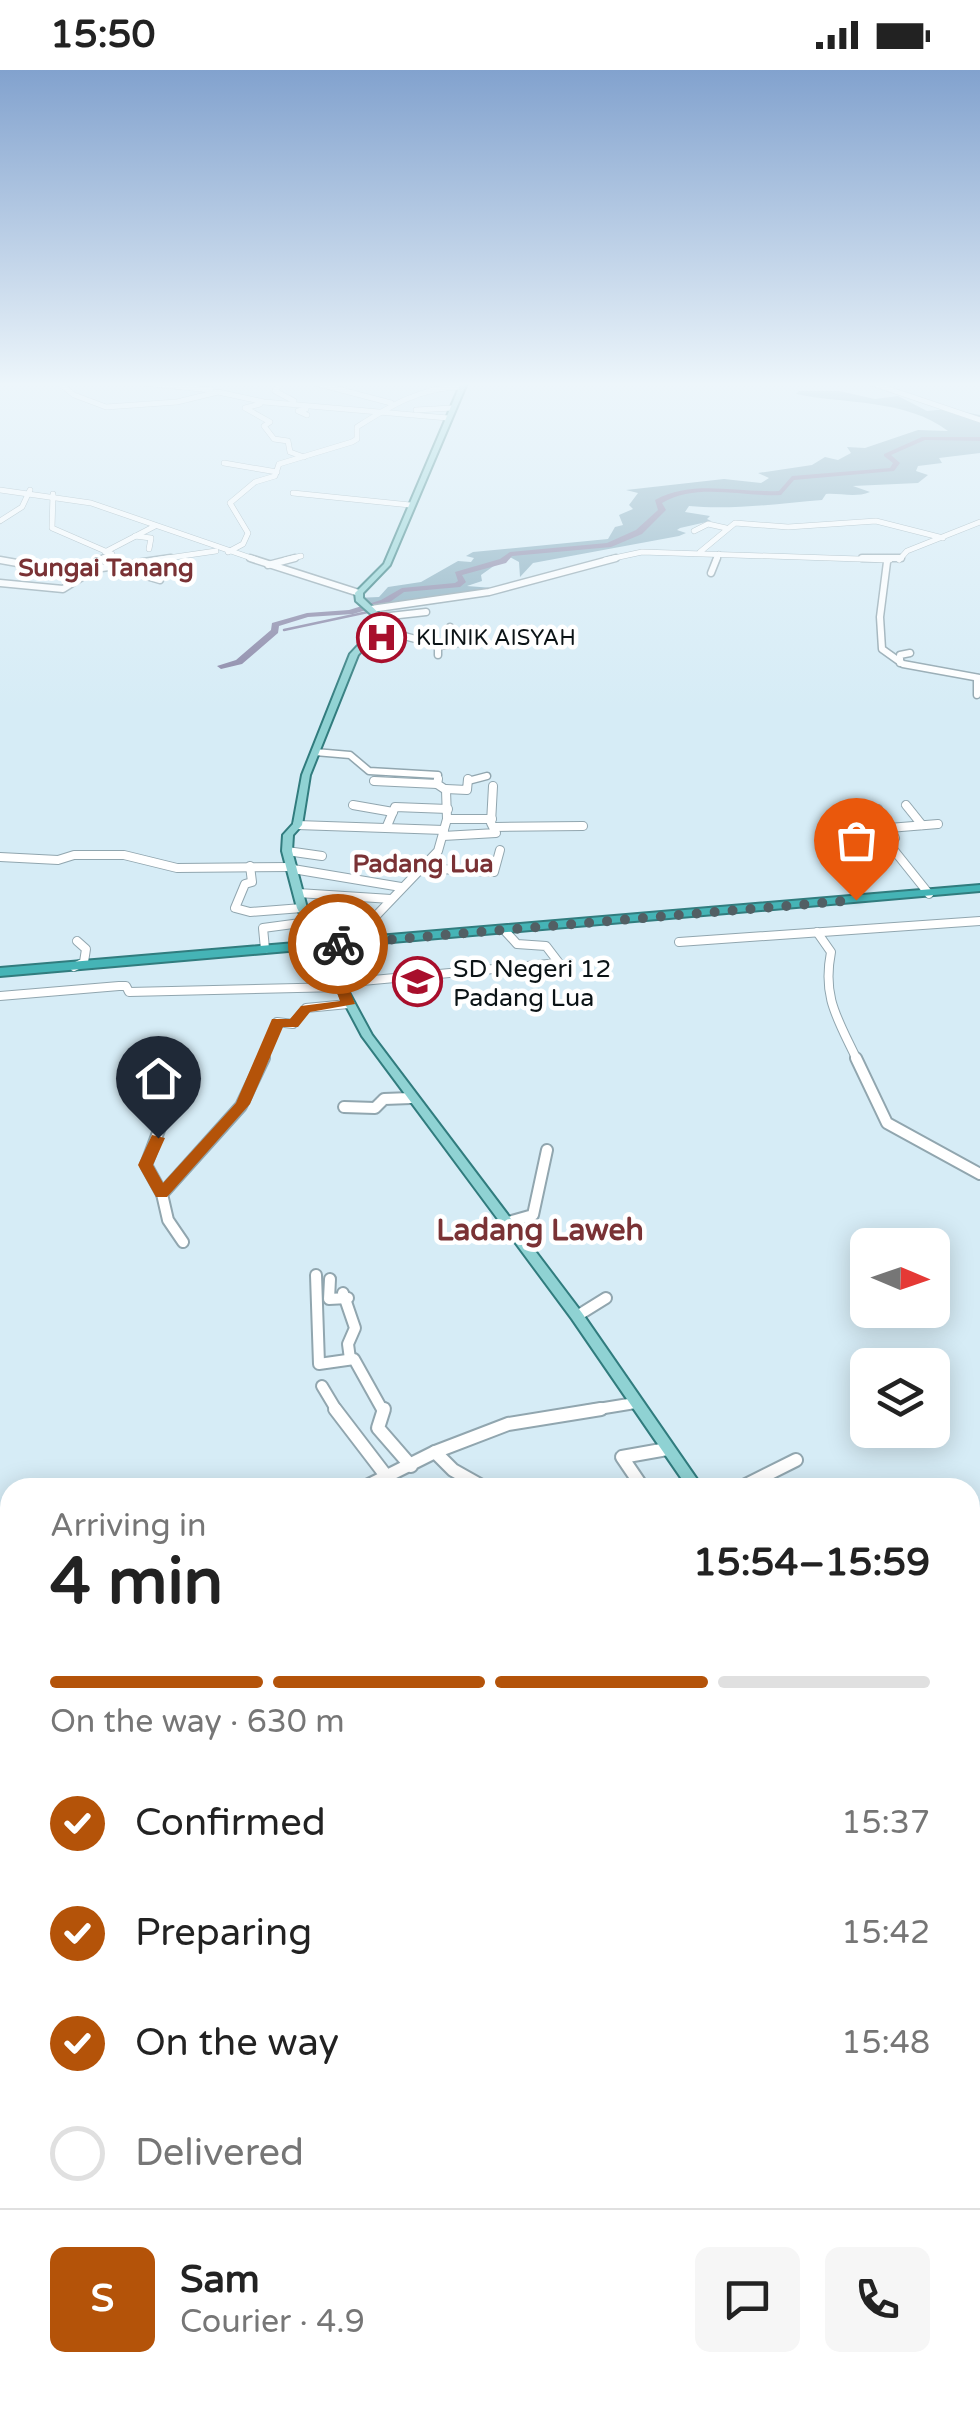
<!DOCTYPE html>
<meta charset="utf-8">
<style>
body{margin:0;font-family:"Varela Round",sans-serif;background:#f6f6f6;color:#222;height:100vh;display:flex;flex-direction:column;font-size:38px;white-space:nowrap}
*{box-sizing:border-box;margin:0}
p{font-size:32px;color:#767676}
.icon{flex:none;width:55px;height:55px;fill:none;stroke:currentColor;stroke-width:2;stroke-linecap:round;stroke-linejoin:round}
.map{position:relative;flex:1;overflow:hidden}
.sheet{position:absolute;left:0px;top:1408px;width:980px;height:932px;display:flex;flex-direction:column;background:#fff;border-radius:30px 30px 0 0;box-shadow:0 5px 25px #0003}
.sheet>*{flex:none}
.needle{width:65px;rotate:92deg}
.fabs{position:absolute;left:850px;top:1158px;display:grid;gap:20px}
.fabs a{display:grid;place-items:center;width:100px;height:100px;border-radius:15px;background:#fff;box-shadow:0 5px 25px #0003;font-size:50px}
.pin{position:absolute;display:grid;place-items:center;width:85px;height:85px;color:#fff;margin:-102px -42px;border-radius:50% 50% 50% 0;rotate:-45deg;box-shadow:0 0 10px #0007}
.pin .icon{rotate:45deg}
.courier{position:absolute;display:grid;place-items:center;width:100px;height:100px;margin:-50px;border:8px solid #b45309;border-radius:50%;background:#fff;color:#222;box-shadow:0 2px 12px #0007}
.overview em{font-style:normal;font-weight:800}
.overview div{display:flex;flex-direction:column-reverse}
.overview{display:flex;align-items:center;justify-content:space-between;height:170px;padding:0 50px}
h1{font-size:65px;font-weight:800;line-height:75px}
.bar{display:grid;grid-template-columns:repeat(4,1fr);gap:15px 10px;align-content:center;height:120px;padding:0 50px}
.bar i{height:12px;border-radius:8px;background:#e0e0e0}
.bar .active{background:#b45309}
.bar p{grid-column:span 4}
.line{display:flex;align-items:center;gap:25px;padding:0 50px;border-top:2px solid #e0e0e0}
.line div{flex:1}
.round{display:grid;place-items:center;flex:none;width:105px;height:105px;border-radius:15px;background:#f6f6f6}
ol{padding:0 50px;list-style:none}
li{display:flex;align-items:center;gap:30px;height:110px}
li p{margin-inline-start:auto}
li .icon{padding:10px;border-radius:50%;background:#b45309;color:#fff;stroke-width:4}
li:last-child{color:#767676}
li i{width:55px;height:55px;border:5px solid #e0e0e0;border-radius:50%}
.status{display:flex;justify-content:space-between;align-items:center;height:70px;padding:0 50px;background:#fff;direction:ltr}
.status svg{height:28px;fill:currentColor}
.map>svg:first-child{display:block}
</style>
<div class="status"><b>15:50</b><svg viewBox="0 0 49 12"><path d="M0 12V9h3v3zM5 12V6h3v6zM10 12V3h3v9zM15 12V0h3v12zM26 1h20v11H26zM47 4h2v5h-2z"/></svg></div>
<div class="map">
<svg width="980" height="2339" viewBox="0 0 980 2339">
<rect width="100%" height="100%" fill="#d6ecf6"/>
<!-- forest -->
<g fill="#87adbe">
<path d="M799 321H839L875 329 898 326 927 341 948 339 980 345V383L939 388 942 393 918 396 916 401 928 405 918 413 853 416 870 422C855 428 841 423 826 424L822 430C776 434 730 440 689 436L685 442 710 446 707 449 711 451 680 458 677 460 686 463 679 466 533 493 520 507 519 492 508 486 481 505 482 511 467 516 493 518 376 539 356 528 379 527 388 517 421 512 458 491 471 492 474 488 466 486 473 482 608 469 615 457 623 455 619 445 633 439 629 435 638 423 626 420 724 409 761 413 769 408 758 403 812 395 825 387 838 390 851 383 847 377 865 378 918 360 948 361C907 329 843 334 796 324Z"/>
<path d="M980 1921V2035L970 2038V1926Z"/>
</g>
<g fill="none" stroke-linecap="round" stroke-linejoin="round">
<!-- stream -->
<path stroke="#8a87a7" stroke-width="2.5" d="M284 560 368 542"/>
<!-- river -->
<path fill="#8a87a7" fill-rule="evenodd" d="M922 367H980V371L925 370 891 385 900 393 894 401 794 410 781 425C742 427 697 412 662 433L666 440 642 464 611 477 512 486 506 493 462 505 466 512 460 517 404 522 387 534 353 544 308 547 279 556 278 563 242 594 221 599 217 596 236 590 271 560 272 553 307 543 349 540 381 530 402 518 455 513 458 511 455 502 500 489 510 482 607 473 636 460 658 440 655 430C693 409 737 423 779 421L792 406 890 398 893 393 884 386V384Z"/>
<defs>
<g id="minor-far5">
<path d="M59 313 74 325 106 337 177 332 218 322 264 332 448 348"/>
<path d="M143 313 211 320"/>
<path d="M280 313 275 321 294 331"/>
<path d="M315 313 391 333"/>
<path d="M871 313 980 350"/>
<path d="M260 334 245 338 270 352 264 356 274 369 288 371 290 382 304 387"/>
<path d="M306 339 298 341 307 345"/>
<path d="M416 340 452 338"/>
<path d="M224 393 277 402"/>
<path d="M0 420 91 433 257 490"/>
<path d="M293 423 410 435"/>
<path d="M53 424 52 458 112 484 99 490"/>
<path d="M0 451 22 437 30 420"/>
<path d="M694 461 708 454 726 458"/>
<path d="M135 466 151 468 149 479"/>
<path d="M105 482 155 456"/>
<path d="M228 482 243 474 248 463 230 433 255 412 275 406 279 394 352 372 357 369V357C390 336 421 317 461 317"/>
<path d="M700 482 735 453 788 457 876 451 943 468"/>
<path d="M154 490 216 481"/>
<path d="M285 490 301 486"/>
<path d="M605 490 642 482 890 490"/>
<path d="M716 490 719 484"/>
<path d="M899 490 907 481 980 452"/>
</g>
<g id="minor-far4">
<path d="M250 488 359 523"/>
<path d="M862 488H901"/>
<path d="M0 490 51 499 88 498"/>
<path d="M887 492 880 547 882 579 903 594 980 608"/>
<path d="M149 494 186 502"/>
<path d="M268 495 295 488"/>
<path d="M84 497 104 488"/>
<path d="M119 498 160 510"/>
<path d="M711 503 717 488"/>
<path d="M0 513 63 519 95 499 171 488"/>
<path d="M371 539 489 522 616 488"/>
<path d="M381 547 426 542"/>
<path d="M378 559 438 575V585"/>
<path d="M440 576 463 572 450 557"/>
<path d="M900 593V585L910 583"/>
<path d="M977 608V625"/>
<path d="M315 682 350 685 369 701 438 705 437 711"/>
<path d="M374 711H383"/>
<path d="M468 711 487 706"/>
</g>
<g id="minor-far3">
<path d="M374 711 437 714"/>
<path d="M446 719 467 720 468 709"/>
<path d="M353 735 393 742"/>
<path d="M906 735 922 755"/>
<path d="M878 739 895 768 889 774 929 824"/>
<path d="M447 749H492"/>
<path d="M297 755 444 760"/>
<path d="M387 756 395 737 448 739"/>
<path d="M495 757 583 756"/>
<path d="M889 758 938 754"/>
<path d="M443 766 496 763 491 753 493 716"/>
<path d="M287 781 322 786"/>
<path d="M0 787 58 790 74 785H124L177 798 292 797"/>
<path d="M250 796 252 812 245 814 235 838 250 842 302 838"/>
<path d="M422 798 494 802 500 780"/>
<path d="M293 799 401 817"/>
<path d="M298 823 391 829"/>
<path d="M324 840 372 849"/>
<path d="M817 862 831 882C822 928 838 949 857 990"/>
<path d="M679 872 980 851"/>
<path d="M349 874 438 781 447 749 446 720 437 714 438 709"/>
<path d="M265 879 263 858 308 852"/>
<path d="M74 897 84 892 86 879 77 871"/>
<path d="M340 913 559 893 546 876 517 874 506 862"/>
<path d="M0 926 119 916H126L129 922 341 917"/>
<path d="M263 990 277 952 293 954 306 938 348 934"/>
</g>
<g id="minor-far2">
<path d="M856 988 887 1053 980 1104"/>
<path d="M344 1037 375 1038 384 1029 411 1028"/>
<path d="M162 1052 146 1095 162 1124"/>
<path d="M505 1153 533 1145 547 1080"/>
<path d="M183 1172 168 1150 162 1124 241 1036 264 988"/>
<path d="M316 1205 319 1294 354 1289 383 1341"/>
<path d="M330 1209 329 1229 348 1228"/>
<path d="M343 1223 355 1258 348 1274 350 1289"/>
<path d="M577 1246 606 1228"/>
<path d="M322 1316 337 1341"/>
<path d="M586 1341 635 1333"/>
</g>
<g id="minor-far1">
<path d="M335 1339 387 1407"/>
<path d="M384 1339 378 1358 411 1396"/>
<path d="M435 1382 453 1400 485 1418"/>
<path d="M363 1418 435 1382 508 1354 601 1339"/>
<path d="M643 1418 622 1387 667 1379"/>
<path d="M740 1418 796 1390"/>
<path d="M0 1472 10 1470"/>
<path d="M970 1506 980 1511"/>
<path d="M970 1583 980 1574"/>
</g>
<path id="minor" d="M95 2339 101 2330"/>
<g id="major">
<path d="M461 313H467L390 495 363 523V528L388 552 358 585 310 705 302 755 293 765 292 781 307 838 322 867 333 874 346 917 372 965 582 1243 703 1418H688L572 1249 362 966 336 917 323 876 314 871 297 838 282 781 283 765 293 754 302 705 350 584 380 552 356 531 355 523 384 494Z"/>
<path d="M970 1640 980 1641V1655L970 1654Z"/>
</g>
<path id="highway" d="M980 815V821L0 906V898Z"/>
</defs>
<!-- minor-far5 casing -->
<use href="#minor-far5" stroke="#91a6af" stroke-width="6"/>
<!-- minor-far4 casing -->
<use href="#minor-far4" stroke="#91a6af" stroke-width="9"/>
<!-- minor-far3 casing -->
<use href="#minor-far3" stroke="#91a6af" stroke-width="10"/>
<!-- minor-far2 casing -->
<use href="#minor-far2" stroke="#91a6af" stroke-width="14"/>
<!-- minor-far1 casing -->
<use href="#minor-far1" stroke="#91a6af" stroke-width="16"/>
<!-- minor casing -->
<use href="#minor" stroke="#91a6af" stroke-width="20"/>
<!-- major casing -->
<use href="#major" stroke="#317c7e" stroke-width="4"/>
<!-- highway casing -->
<use href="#highway" stroke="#317c7e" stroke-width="4"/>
<!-- minor-far5 -->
<use href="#minor-far5" stroke="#fff" stroke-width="5"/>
<!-- minor-far4 -->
<use href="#minor-far4" stroke="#fff" stroke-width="6"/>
<!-- minor-far3 -->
<use href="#minor-far3" stroke="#fff" stroke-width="8"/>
<!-- minor-far2 -->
<use href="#minor-far2" stroke="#fff" stroke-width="10"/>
<!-- minor-far1 -->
<use href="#minor-far1" stroke="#fff" stroke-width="12"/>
<!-- minor -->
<use href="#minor" stroke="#fff" stroke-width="16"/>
<!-- major -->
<use href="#major" fill="#8fd2d3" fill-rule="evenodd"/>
<!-- highway -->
<use href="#highway" fill="#45b4b6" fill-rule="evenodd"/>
</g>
<!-- sky -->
<linearGradient id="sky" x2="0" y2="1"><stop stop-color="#82a2ce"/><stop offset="0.49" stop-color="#edf6fb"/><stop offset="1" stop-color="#edf6fb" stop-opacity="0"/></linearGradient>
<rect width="980" height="641" fill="url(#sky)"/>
<!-- route -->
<path fill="#b45309" d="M328 870 344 874 335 882 355 934 310 942 298 957H283L250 1034 167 1127H156L138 1095 152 1065 165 1068 153 1095 163 1113 236 1033 272 949H290L301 936 340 931 322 882 321 874Z"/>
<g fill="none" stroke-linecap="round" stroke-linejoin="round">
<!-- done -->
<path stroke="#525f64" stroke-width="10" stroke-dasharray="0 18" d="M338 874 856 830"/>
</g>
<!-- icons -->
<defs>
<symbol id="hospital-ring" viewBox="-11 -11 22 22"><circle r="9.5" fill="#fff" stroke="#a80f2c" stroke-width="1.5"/><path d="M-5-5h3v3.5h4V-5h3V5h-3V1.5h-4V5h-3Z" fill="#a80f2c"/></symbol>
<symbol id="school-ring" viewBox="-11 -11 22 22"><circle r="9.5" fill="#fff" stroke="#a80f2c" stroke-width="1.5"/><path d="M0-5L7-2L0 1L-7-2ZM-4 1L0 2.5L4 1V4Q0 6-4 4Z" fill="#a80f2c"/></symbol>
</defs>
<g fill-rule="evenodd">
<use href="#hospital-ring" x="354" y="540" width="55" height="55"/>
<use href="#school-ring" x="390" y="884" width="55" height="55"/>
</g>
<g text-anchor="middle" stroke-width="9" stroke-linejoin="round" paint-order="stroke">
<!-- far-poi labels -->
<g font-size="22" fill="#0b1316" stroke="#fff" text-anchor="start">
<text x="416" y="575">KLINIK AISYAH</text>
</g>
<!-- far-quarter labels -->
<g font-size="25" font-weight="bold" fill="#7a3235" stroke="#fff">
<text x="106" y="506">Sungai Tanang</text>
<text x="423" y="802">Padang Lua</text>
</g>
<!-- poi labels -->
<g font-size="25" fill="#0b1316" stroke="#fff" text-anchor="start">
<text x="453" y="907">SD Negeri 12<tspan x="453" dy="29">Padang Lua</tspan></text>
</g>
<!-- quarter labels -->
<g font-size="30" font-weight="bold" fill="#7a3235" stroke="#fff">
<text x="540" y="1170">Ladang Laweh</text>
</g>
</g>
</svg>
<div class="fabs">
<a><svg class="needle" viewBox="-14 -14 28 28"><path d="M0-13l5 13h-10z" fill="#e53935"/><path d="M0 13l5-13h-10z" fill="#767676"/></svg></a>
<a><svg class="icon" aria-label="layers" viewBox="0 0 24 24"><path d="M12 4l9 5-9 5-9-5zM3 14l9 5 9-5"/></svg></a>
</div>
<div class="pin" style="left:856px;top:830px;background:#ea580c"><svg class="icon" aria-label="bag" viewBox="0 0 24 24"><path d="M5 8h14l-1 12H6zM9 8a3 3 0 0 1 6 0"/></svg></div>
<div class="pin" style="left:158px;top:1068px;background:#1f2937"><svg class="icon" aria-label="home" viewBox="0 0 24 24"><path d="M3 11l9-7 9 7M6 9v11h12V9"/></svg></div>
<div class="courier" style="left:338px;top:874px"><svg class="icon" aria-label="bike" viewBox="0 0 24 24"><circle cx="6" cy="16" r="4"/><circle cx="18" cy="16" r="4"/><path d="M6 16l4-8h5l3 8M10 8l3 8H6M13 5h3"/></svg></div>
<section class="sheet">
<div class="overview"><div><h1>4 min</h1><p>Arriving in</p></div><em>15:54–15:59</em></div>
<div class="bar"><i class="active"></i><i class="active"></i><i class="active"></i><i></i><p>On the way · 630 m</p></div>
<ol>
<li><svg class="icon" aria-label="check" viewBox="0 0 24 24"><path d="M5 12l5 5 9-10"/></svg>Confirmed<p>15:37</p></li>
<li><svg class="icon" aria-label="check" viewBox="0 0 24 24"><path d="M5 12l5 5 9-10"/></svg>Preparing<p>15:42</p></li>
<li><svg class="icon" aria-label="check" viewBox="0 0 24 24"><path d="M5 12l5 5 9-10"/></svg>On the way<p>15:48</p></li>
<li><i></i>Delivered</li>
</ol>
<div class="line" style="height:180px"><b class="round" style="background:#b45309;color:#fff">S</b><div><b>Sam</b><p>Courier · 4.9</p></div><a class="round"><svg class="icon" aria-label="chat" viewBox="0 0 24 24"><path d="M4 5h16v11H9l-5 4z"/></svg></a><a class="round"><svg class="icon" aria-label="phone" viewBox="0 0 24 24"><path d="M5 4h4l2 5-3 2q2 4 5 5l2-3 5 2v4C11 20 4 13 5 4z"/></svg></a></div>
</section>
</div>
